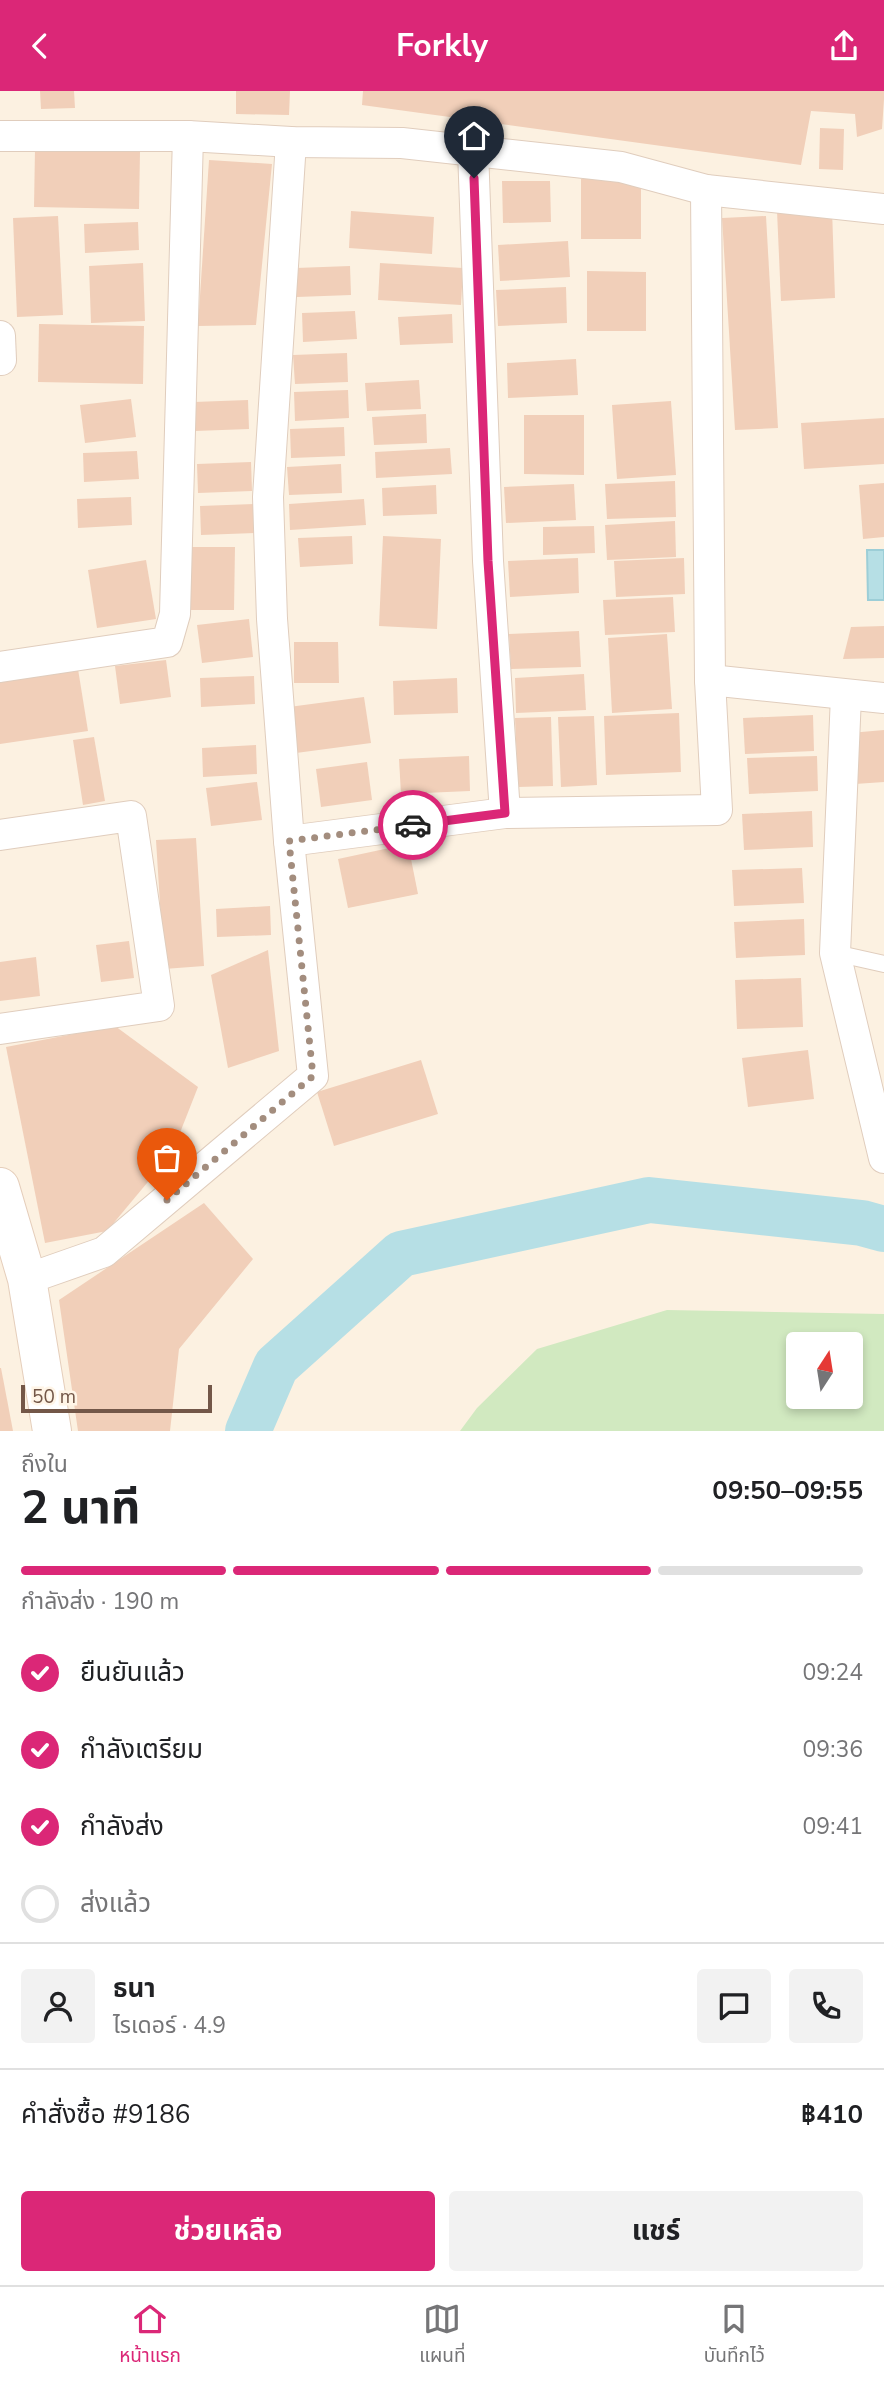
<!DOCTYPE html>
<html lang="th">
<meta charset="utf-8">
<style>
body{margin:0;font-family:"Nunito Sans","Noto Sans Thai",sans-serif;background:#f2f2f2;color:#202124;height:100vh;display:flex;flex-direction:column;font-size:26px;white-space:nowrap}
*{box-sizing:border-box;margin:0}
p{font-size:23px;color:#757577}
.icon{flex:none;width:38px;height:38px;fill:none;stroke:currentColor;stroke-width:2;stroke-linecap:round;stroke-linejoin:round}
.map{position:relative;height:1340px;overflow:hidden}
.side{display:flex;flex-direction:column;background:#fff;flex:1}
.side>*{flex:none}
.needle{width:46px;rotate:12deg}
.tools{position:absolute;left:786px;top:1241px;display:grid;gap:14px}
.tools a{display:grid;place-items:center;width:77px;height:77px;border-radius:7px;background:#fff;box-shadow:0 4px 10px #0003;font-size:35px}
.scale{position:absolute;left:21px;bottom:18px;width:191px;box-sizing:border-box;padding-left:7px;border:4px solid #735748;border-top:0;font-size:19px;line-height:24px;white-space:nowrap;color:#735748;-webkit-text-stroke:5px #fff5e7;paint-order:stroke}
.pin{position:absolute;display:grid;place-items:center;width:60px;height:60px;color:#fff;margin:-72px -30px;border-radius:50% 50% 50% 0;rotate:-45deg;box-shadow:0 0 7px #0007}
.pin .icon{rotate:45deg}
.courier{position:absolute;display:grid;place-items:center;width:70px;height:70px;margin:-35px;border:5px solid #db2777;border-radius:50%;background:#fff;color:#222;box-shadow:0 2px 9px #0007}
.head em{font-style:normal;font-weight:700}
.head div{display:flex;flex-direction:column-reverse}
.head{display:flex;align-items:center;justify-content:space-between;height:119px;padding:0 21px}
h1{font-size:46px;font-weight:700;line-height:52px}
.bar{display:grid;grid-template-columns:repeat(4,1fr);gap:10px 7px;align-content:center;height:84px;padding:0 21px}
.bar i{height:9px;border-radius:5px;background:#e0e0e0}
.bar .active{background:#db2777}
.bar p{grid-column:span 4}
.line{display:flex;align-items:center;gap:18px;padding:0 21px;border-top:2px solid #e0e0e0}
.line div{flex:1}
.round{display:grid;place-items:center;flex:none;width:74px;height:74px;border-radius:7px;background:#f2f2f2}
ol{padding:0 21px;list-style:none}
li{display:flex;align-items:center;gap:21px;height:77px}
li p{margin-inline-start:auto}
li .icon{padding:7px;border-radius:50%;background:#db2777;color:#fff;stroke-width:4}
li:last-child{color:#757577}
li i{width:38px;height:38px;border:4px solid #e0e0e0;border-radius:50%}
.cta{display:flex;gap:14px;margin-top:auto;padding:14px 21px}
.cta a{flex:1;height:80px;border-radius:7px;background:#db2777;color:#fff;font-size:28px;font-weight:700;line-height:80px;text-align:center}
.cta a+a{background:#f2f2f2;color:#202124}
header{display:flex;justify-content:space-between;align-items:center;height:91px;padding:0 21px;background:#db2777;color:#fff;font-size:32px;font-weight:700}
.tabs{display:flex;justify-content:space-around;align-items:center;height:98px;border-top:2px solid #e0e0e0;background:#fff;font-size:19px;color:#757577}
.tabs a{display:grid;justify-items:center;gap:4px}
.tabs .active{color:#db2777}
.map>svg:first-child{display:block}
</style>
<header><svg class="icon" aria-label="back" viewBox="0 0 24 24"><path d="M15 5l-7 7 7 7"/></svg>Forkly<svg class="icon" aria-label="share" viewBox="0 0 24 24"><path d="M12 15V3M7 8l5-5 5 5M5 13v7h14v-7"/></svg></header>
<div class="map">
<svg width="884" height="1340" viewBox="0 0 884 1340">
<rect width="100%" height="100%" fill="#fcf1e1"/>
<!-- green -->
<path fill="#d1e9c0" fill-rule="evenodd" d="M667 1219 884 1223V1340H460L477 1317 537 1258ZM798 1253H850V1306H798Z"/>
<!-- water -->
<path fill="#b6dfe5" stroke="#9cced7" stroke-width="2" d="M867 459H884V509H868Z"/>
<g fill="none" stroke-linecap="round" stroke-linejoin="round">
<!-- river -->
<path stroke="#b6dfe5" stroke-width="46" d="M248 1340 276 1275 401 1163 649 1109 862 1132 884 1138"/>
</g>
<!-- building -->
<g fill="#f1cfb9">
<path d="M40 0H74L75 17 41 18Z"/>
<path d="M236 0H290L289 24 236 23Z"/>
<path d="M363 0H884V8L882 38 857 46 855 23 811 20 801 74 362 14Z"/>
<path d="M820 37 844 38 843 79 819 78Z"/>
<path d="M35 58 140 61 139 118 34 116Z"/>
<path d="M209 69 272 73 256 234 198 235Z"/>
<rect x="581" y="88" width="60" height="60"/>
<path d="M502 90H550L551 131 503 132Z"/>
<path d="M832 118 835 207 781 210 777 120Z"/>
<path d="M351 120 434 126 432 163 349 157Z"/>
<path d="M58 125 63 224 17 226 13 127Z"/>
<path d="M766 125 778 337 735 339 722 127Z"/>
<path d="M138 131 139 159 85 162 84 133Z"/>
<path d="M568 150 570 186 500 190 498 154Z"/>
<path d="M143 172 145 230 91 232 89 175Z"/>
<path d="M380 172 463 177 461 214 378 209Z"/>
<path d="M350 175 351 204 297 206 296 177Z"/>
<path d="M587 180 646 181V240H587Z"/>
<path d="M566 196 567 232 498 235 496 199Z"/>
<path d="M355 220 357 248 303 251 302 222Z"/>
<path d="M452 223 453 252 400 254 398 226Z"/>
<path d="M39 233 144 235 143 293 38 291Z"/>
<path d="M347 262 348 291 295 293 293 264Z"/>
<path d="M576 268 578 304 508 307 507 272Z"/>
<path d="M419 289 421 318 367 320 365 292Z"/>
<path d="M348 299 349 327 295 330 294 301Z"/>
<path d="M131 308 136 346 85 352 80 314Z"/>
<path d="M248 309 249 338 195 340 194 311Z"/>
<path d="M671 310 676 384 617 388 612 314Z"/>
<path d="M426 323 427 352 374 354 372 326Z"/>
<path d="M524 324H584V384L524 383Z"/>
<path d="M884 327V373L804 378 801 332Z"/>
<path d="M344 336 345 365 291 367 290 338Z"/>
<path d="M450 357 452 383 376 387 375 361Z"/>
<path d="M137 360 139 388 84 391 83 362Z"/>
<path d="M251 371 252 400 198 402 197 373Z"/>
<path d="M341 373 342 402 289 404 287 376Z"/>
<path d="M675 390 676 426 607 428 605 393Z"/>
<path d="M884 392V446L863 448 859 394Z"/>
<path d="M574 393 576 429 506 432 504 396Z"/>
<path d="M436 394 437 423 383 425 382 397Z"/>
<path d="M131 406 132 434 78 437 77 408Z"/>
<path d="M364 408 366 434 290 439 289 413Z"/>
<path d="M254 413 255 442 201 444 200 415Z"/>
<path d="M675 430 676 466 607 469 605 434Z"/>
<path d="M594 435 595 462 543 464V436Z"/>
<path d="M352 445 353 473 300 476 298 447Z"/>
<path d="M383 445 441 448 437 538 379 535Z"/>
<path d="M189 456H235L234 519H189Z"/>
<path d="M578 467 579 502 510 506 508 470Z"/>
<path d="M684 467 685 503 616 506 614 470Z"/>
<path d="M146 469 156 528 97 537 88 479Z"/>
<path d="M673 506 675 541 605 544 603 509Z"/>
<path d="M249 528 253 566 202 572 197 534Z"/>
<path d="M884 535V567L843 568 851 536Z"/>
<path d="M579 540 581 576 511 578 509 543Z"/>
<path d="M667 543 672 618 612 622 608 547Z"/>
<path d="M294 551H338L339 592H294Z"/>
<path d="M166 569 171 606 120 613 115 575Z"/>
<path d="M78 578 88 640 0 653V590Z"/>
<path d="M584 583 586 619 516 622 515 587Z"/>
<path d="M254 585 255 613 201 616 200 587Z"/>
<path d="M457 587 458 622 394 624 393 590Z"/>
<path d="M364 606 371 652 296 662 289 616Z"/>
<path d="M679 622 681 681 606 684 604 625Z"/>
<path d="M813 624 814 660 745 663 743 627Z"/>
<path d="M594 625 597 694 561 696 558 626Z"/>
<path d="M551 626 553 695 518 696 515 627Z"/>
<path d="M884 639V691L855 693 850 642Z"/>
<path d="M94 646 105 710 83 714 73 649Z"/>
<path d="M256 654 257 683 203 686 202 657Z"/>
<path d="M469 665 470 700 401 703 399 668Z"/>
<path d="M817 665 818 700 749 703 747 667Z"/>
<path d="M367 671 372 709 321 716 316 678Z"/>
<path d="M257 691 262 729 211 735 206 697Z"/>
<path d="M812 720 813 756 744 759 742 723Z"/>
<path d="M196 747 204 875 164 878 156 749Z"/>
<path d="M408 753 418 803 348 817 338 768Z"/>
<path d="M802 777 804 812 734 815 732 779Z"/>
<path d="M270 815 271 844 217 846 216 818Z"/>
<path d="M804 828 805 864 736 867 734 831Z"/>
<path d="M129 850 134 887 101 891 96 854Z"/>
<path d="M268 859 279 960 228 977 211 884Z"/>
<path d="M36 866 40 905 0 910V871Z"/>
<path d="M801 887 803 936 737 938 735 889Z"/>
<path d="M115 935 198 996 172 1062 107 1140 45 1152 6 956Z"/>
<path d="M808 959 814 1008 748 1016 742 967Z"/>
<path d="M421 969 438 1023 334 1055 317 1001Z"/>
<path d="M204 1112 253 1168 179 1258 170 1340H78L59 1209Z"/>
<path d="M0 1277H1L13 1340H0Z"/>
</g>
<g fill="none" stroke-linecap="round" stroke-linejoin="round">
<defs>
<path id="lane" d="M835 862 884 873"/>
<g id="street">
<path d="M0 45H188L291 51 402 52 621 76 706 99 884 118"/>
<path d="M473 59 488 470 505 722"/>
<path d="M0 245 1 269"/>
<path d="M0 576 167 551 175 523 188 45"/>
<path d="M710 589 884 607"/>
<path d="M846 605 835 862 884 1067"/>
<path d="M0 744 131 725 159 915 0 938"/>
<path d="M289 750 505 722 717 719 710 589 706 99"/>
<path d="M27 1188 104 1161 313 985 289 750 272 528 268 406 291 51"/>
</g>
<path id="secondary" d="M0 1096 27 1188 52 1340"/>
</defs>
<!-- lane casing -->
<use href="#lane" stroke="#e0cdbd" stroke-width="18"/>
<!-- street casing -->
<use href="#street" stroke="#e0cdbd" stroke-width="32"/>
<!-- secondary casing -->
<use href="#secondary" stroke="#e5cebb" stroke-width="40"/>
<!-- lane -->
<use href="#lane" stroke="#fff" stroke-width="16"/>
<!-- street -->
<use href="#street" stroke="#fff" stroke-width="30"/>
<!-- secondary -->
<use href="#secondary" stroke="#fff" stroke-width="38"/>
</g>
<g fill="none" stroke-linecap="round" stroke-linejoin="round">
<!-- done -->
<path stroke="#a38d7e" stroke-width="7" stroke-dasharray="0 12.6" d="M167 1109 313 985 289 750 413 734"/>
<!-- route -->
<path stroke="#db2777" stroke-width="9" d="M413 734 505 722 488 470 474 87"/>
</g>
</svg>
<div class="tools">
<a><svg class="needle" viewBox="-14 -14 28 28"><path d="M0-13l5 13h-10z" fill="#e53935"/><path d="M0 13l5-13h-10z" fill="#757577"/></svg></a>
</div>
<div class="scale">50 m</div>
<div class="pin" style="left:167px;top:1109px;background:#ea580c"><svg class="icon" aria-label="bag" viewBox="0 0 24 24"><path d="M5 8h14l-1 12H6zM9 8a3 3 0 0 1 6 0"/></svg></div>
<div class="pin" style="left:474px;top:87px;background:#1f2937"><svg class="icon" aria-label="home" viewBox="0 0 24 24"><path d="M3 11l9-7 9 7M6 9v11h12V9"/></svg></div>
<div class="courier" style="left:413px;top:734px"><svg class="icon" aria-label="car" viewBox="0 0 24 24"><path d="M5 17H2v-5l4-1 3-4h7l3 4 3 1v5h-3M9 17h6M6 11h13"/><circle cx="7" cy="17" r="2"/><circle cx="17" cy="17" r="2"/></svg></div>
</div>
<section class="side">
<div class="head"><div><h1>2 นาที</h1><p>ถึงใน</p></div><em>09:50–09:55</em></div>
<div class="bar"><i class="active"></i><i class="active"></i><i class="active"></i><i></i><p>กำลังส่ง · 190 m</p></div>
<ol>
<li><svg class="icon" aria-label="check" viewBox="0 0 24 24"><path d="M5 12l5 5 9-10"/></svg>ยืนยันแล้ว<p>09:24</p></li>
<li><svg class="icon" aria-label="check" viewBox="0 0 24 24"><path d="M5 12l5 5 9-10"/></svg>กำลังเตรียม<p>09:36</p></li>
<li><svg class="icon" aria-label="check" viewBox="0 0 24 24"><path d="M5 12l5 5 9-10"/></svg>กำลังส่ง<p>09:41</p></li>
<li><i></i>ส่งแล้ว</li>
</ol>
<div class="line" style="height:126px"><a class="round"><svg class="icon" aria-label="person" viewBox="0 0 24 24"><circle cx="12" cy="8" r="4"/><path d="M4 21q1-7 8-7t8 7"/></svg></a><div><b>ธนา</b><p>ไรเดอร์ · 4.9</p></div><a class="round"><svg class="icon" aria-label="chat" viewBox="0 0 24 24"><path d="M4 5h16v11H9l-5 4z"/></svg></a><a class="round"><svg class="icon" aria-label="phone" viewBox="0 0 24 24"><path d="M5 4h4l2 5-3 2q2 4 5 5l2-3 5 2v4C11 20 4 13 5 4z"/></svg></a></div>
<div class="line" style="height:91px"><div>คำสั่งซื้อ #9186</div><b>฿410</b></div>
<div class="cta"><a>ช่วยเหลือ</a><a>แชร์</a></div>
</section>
<nav class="tabs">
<a class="active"><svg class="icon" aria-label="home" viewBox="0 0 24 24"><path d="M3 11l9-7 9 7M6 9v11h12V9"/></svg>หน้าแรก</a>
<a><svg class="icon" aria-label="map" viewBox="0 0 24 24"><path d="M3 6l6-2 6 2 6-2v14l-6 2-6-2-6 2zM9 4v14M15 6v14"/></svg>แผนที่</a>
<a><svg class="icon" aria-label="saved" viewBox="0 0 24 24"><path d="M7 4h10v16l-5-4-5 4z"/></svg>บันทึกไว้</a>
</nav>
